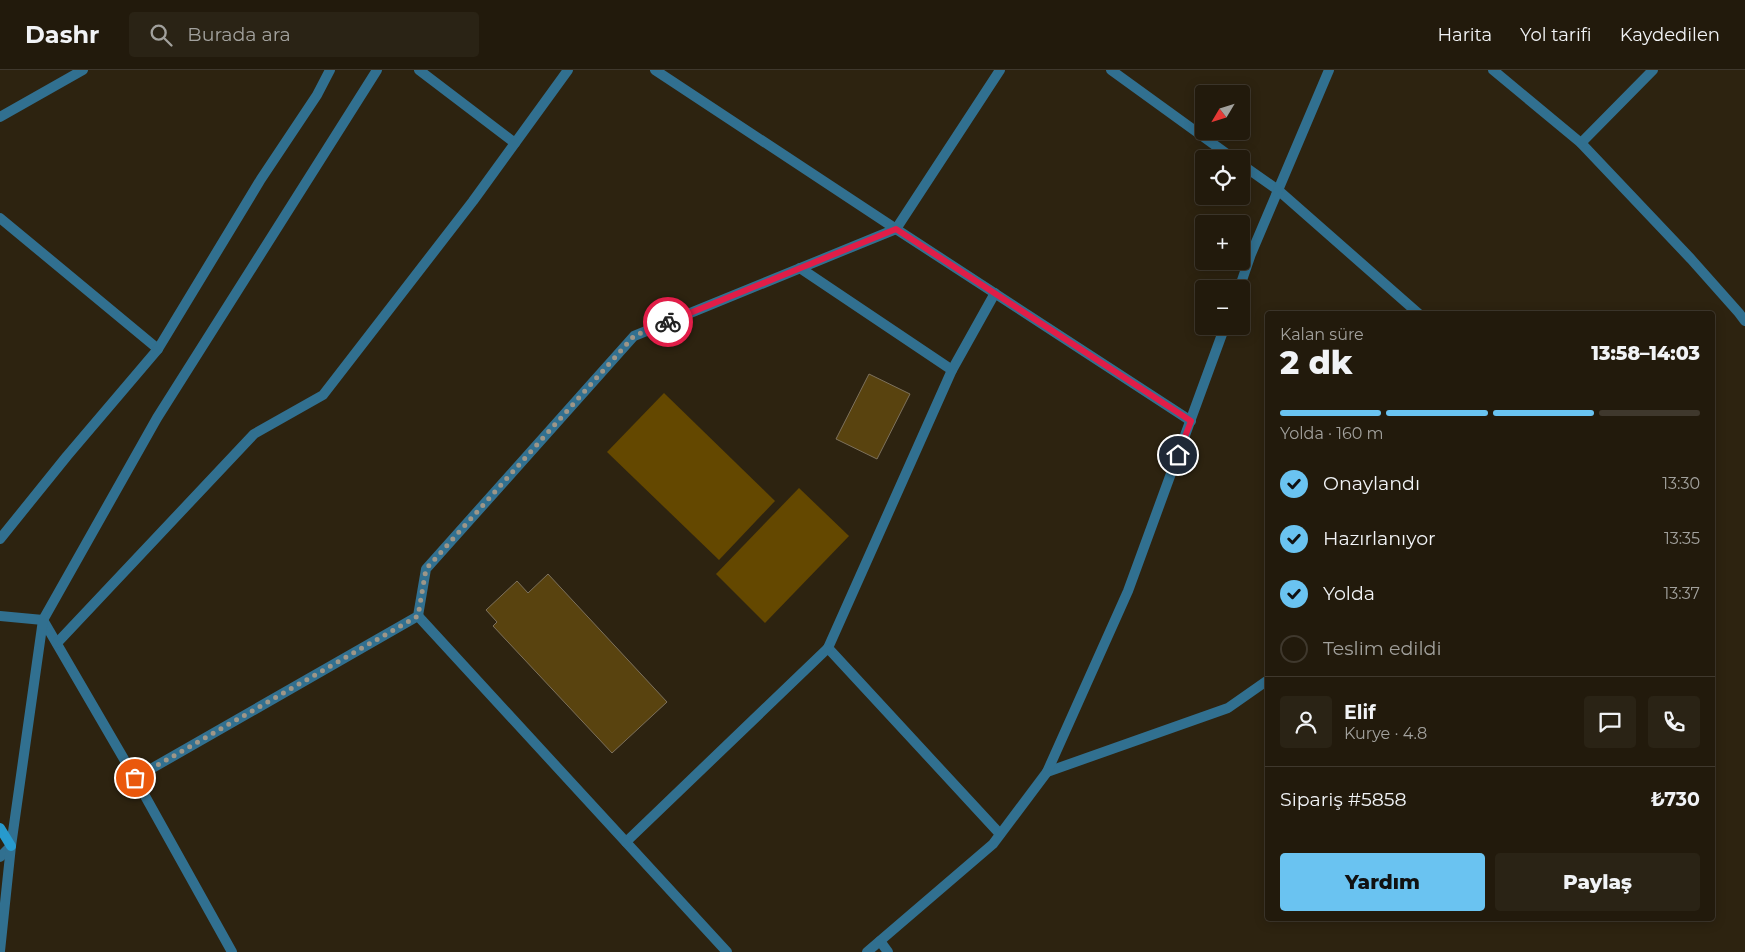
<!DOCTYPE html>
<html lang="tr">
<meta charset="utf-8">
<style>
body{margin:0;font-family:Montserrat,sans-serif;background:#2a2315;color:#f1f3f6;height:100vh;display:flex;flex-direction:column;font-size:19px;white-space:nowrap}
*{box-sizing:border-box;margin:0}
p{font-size:16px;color:#a2a19d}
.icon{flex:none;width:28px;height:28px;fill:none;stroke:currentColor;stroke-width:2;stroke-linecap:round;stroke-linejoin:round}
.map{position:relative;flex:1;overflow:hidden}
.side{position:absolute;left:1265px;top:241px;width:450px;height:610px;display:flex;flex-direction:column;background:#221a0c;border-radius:5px;box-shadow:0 2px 12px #0003,0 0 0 1px #3f382d}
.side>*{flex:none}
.needle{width:32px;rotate:232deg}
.tools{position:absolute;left:1195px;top:15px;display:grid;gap:10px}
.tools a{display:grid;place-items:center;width:55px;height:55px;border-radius:5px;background:#221a0c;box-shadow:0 2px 12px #0003,0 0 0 1px #3f382d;font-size:25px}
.pin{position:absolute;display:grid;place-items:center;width:42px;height:42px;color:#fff;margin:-21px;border:2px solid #fff;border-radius:50%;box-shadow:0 1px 5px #0007}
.courier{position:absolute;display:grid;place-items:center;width:50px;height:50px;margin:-25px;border:4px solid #e11d48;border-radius:50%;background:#fff;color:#222;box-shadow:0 1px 6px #0007}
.overview em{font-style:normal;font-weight:800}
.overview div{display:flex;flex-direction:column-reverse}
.overview{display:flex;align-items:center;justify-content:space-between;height:85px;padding:0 15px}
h1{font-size:32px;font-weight:800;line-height:38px}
.bar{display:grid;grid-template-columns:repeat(4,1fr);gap:8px 5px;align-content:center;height:60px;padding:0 15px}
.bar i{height:6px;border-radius:4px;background:#3f382d}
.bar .selected{background:#6ac3f1}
.bar p{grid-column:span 4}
.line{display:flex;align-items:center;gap:12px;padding:0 15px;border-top:1px solid #3f382d}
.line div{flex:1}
.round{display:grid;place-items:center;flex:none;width:52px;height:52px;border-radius:5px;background:#2a2315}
ol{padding:0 15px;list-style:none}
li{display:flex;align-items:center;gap:15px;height:55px}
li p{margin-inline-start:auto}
li .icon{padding:5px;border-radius:50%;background:#6ac3f1;color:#111;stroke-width:4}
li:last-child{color:#a2a19d}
li i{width:28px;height:28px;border:2px solid #3f382d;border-radius:50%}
.button{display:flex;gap:10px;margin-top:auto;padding:10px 15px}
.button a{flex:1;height:58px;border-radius:5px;background:#6ac3f1;color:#111;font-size:20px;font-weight:800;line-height:58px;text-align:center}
.button a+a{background:#2a2315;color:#f1f3f6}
header{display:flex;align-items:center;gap:30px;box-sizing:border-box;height:70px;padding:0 25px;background:#221a0c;border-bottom:1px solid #3f382d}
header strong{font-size:24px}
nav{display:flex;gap:28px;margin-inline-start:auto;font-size:18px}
.search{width:350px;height:45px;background:#2a2315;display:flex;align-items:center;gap:12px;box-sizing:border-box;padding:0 18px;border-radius:5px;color:#a2a19d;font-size:19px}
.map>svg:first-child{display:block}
</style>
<header>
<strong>Dashr</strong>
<div class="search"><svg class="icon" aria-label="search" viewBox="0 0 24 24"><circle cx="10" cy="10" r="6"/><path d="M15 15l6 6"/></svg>Burada ara</div>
<nav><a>Harita</a><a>Yol tarifi</a><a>Kaydedilen</a></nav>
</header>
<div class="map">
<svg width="1745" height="882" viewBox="0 0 1745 882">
<rect width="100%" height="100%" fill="#2d2310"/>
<!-- green -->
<g fill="#644800">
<path d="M664 323 775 431 719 490 607 382Z"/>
<path d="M799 418 849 466 765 553 716 504Z"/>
</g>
<!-- building -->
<g fill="#59430f" stroke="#7d715c">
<path d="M869 304 910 324 877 389 836 369Z"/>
<path d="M548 504 667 632 612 683 493 556 497 552 486 540 517 511 528 523Z"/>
</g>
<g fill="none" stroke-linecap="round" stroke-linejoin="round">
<!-- street -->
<g stroke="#317090" stroke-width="10">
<path d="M419 0 515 73"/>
<path d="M655 0 896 159"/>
<path d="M1000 0 896 159 1191 351"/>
<path d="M1111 0 1234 89"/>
<path d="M1493 0 1581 73 1691 189 1739 243 1745 251"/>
<path d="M0 47 83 0"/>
<path d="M1581 73 1653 0"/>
<path d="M1241 94 1278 120 1419 244"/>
<path d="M0 148 158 279"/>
<path d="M1239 219 1251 184 1329 0"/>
<path d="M952 300 995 223"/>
<path d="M0 469 67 386 158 279 261 109 317 25 330 0"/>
<path d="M0 546 43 550 135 708 232 882"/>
<path d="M418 546 727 882"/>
<path d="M57 573 254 364 323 325 473 131 568 0"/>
<path d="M828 578 1000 764"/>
<path d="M1047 702 1228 638 1268 610"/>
<path d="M135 708 418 546 426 499 634 266 896 159"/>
<path d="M626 772 828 578 952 300 800 198"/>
<path d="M0 787 11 776"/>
<path d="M880 871 888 882"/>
<path d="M0 881 11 776 43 550 157 348 377 0"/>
<path d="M867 882 993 774 1047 702 1128 521 1225 256"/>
</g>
<!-- secondary -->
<path stroke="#279acd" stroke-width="10" d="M0 758 11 776"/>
</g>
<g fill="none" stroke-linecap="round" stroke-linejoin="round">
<!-- done -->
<path stroke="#9d9688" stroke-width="5" stroke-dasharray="0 9" d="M135 708 418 546 426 499 634 266 668 252"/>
<!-- route -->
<path stroke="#e11d48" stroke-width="6" d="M668 252 896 159 1191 351 1178 385"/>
</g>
</svg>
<div class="tools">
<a><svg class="needle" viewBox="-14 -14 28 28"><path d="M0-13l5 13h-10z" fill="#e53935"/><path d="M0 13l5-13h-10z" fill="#a2a19d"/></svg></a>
<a><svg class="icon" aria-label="locate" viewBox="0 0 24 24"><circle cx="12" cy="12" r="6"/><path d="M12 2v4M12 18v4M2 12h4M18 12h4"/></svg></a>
<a>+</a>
<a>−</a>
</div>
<div class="pin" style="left:135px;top:708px;background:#ea580c"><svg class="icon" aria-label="bag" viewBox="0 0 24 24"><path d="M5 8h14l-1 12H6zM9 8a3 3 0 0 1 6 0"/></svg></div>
<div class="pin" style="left:1178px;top:385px;background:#1f2937"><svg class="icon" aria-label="home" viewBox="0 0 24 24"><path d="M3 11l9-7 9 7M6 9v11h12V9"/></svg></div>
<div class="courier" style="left:668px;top:252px"><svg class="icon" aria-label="bike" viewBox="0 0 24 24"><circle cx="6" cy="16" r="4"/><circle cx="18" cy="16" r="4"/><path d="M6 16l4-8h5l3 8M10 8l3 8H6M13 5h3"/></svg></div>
<section class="side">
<div class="overview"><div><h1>2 dk</h1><p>Kalan süre</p></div><em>13:58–14:03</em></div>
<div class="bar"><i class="selected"></i><i class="selected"></i><i class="selected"></i><i></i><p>Yolda · 160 m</p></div>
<ol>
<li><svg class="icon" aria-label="check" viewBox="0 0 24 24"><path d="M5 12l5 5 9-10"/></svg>Onaylandı<p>13:30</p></li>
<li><svg class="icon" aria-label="check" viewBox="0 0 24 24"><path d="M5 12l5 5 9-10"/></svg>Hazırlanıyor<p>13:35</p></li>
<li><svg class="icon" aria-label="check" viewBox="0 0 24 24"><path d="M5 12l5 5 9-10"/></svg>Yolda<p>13:37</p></li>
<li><i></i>Teslim edildi</li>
</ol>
<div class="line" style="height:90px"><a class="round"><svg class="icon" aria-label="person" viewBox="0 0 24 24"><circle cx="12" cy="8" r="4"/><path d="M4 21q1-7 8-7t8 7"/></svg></a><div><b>Elif</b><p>Kurye · 4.8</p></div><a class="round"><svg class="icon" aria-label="chat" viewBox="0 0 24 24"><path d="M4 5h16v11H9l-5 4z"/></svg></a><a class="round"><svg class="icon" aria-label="phone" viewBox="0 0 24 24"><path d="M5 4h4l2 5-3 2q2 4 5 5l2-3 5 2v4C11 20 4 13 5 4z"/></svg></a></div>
<div class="line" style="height:65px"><div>Sipariş #5858</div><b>₺730</b></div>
<div class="button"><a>Yardım</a><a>Paylaş</a></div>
</section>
</div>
